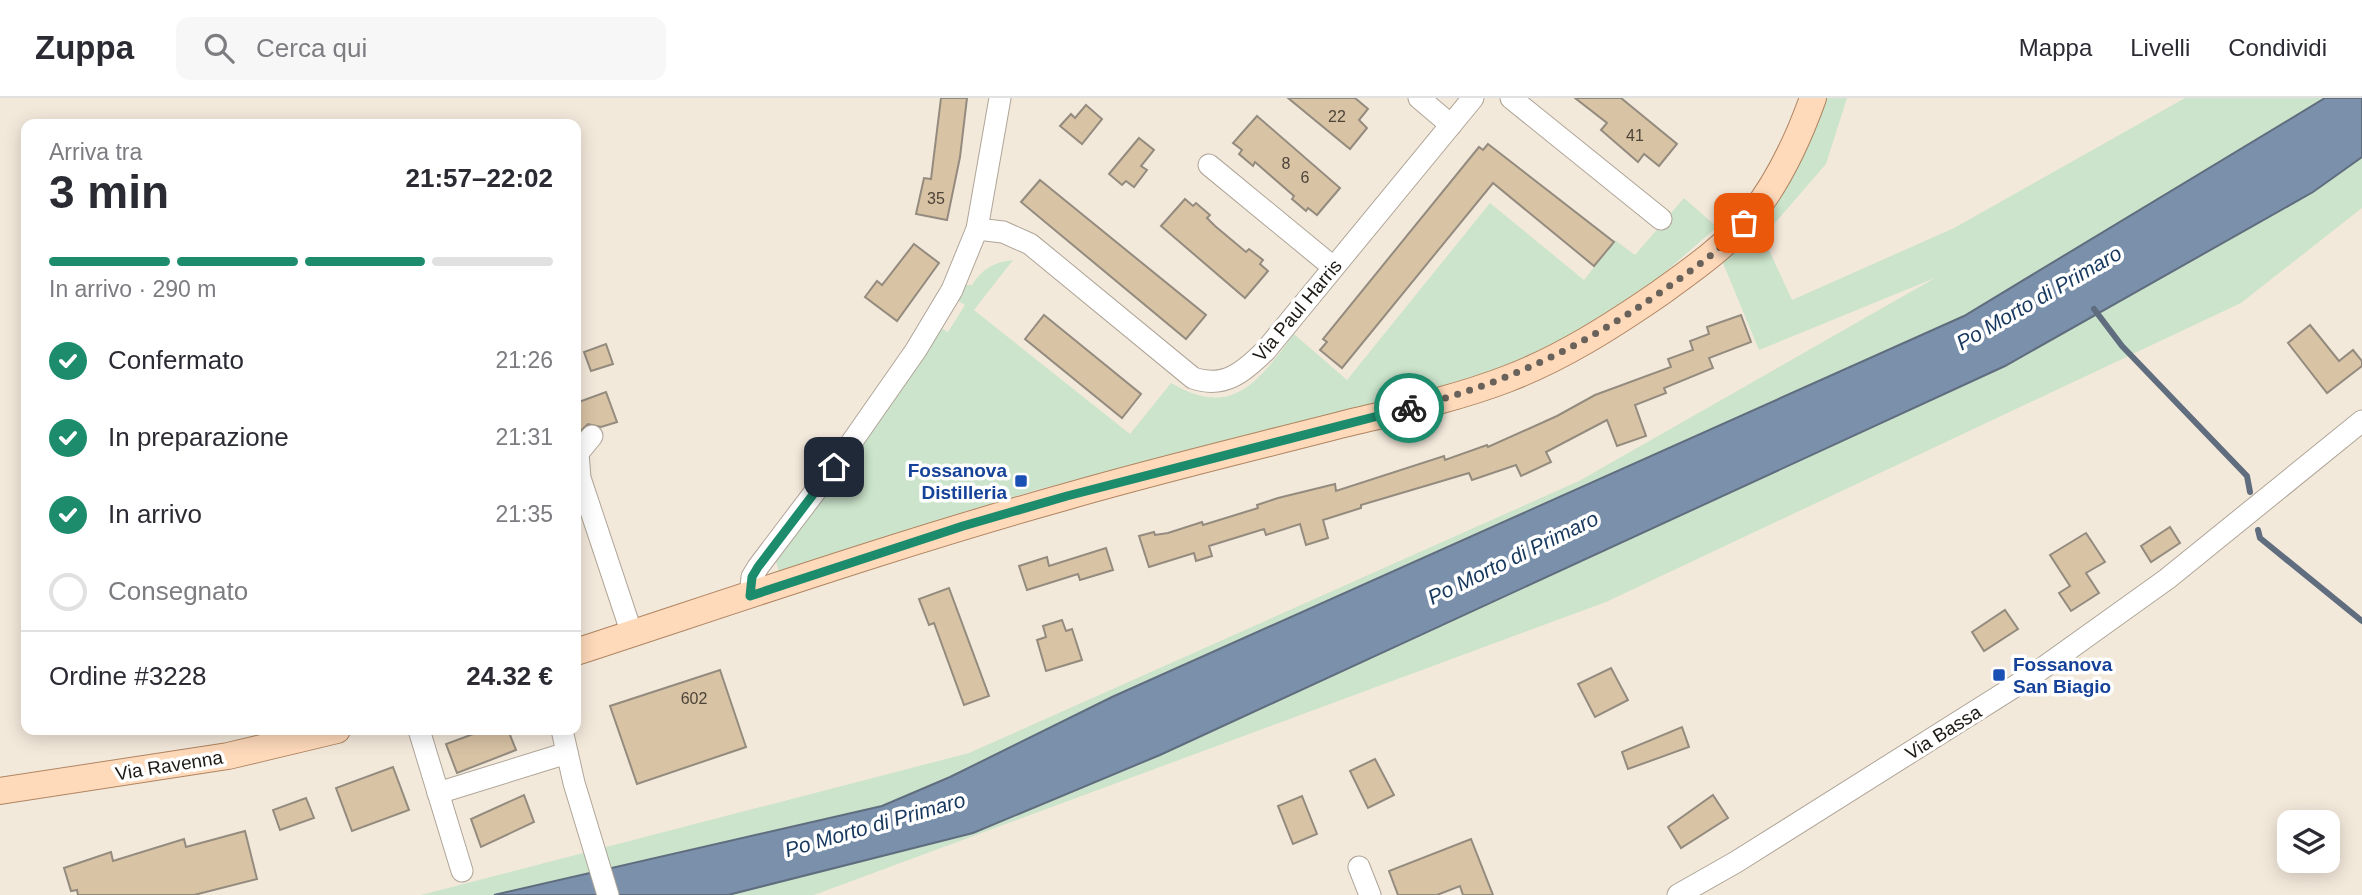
<!DOCTYPE html>
<html lang="it">
<meta charset="utf-8">
<style>
body{margin:0;font-family:Arial,sans-serif;background:#f7f7f7;color:#2b2b33;height:100vh;display:flex;flex-direction:column;font-size:26px;white-space:nowrap}
*{box-sizing:border-box;margin:0}
p{font-size:23px;color:#7c7c81}
.icon{flex:none;width:38px;height:38px;fill:none;stroke:currentColor;stroke-width:2;stroke-linecap:round;stroke-linejoin:round}
.map{position:relative;flex:1;overflow:hidden}
.details{position:absolute;left:21px;top:21px;width:560px;height:616px;display:flex;flex-direction:column;background:#fff;border-radius:14px;box-shadow:0 4px 18px #0003}
.details>*{flex:none}
.tools{position:absolute;left:2277px;top:712px;display:grid;gap:14px}
.tools a{display:grid;place-items:center;width:63px;height:63px;border-radius:14px;background:#fff;box-shadow:0 4px 18px #0003;font-size:35px}
.pin{position:absolute;display:grid;place-items:center;width:60px;height:60px;color:#fff;margin:-30px;border-radius:14px;box-shadow:0 4px 10px #0006}
.courier{position:absolute;display:grid;place-items:center;width:70px;height:70px;margin:-35px;border:5px solid #1c8c6d;border-radius:50%;background:#fff;color:#222;box-shadow:0 2px 9px #0007}
.headline em{font-style:normal;font-weight:600}
.headline div{display:flex;flex-direction:column-reverse}
.headline{display:flex;align-items:center;justify-content:space-between;height:119px;padding:0 28px}
h1{font-size:46px;font-weight:600;line-height:52px}
.bar{display:grid;grid-template-columns:repeat(4,1fr);gap:10px 7px;align-content:center;height:84px;padding:0 28px}
.bar i{height:9px;border-radius:5px;background:#e1e1e2}
.bar .active{background:#1c8c6d}
.bar p{grid-column:span 4}
.line{display:flex;align-items:center;gap:18px;padding:0 28px;border-top:2px solid #e1e1e2}
.line div{flex:1}
ol{padding:0 28px;list-style:none}
li{display:flex;align-items:center;gap:21px;height:77px}
li p{margin-inline-start:auto}
li .icon{padding:7px;border-radius:50%;background:#1c8c6d;color:#fff;stroke-width:4}
li:last-child{color:#7c7c81}
li i{width:38px;height:38px;border:4px solid #e1e1e2;border-radius:50%}
header{display:flex;align-items:center;gap:42px;box-sizing:border-box;height:98px;padding:0 35px;background:#fff;border-bottom:2px solid #e1e1e2}
header strong{font-size:33px}
nav{display:flex;gap:38px;margin-inline-start:auto;font-size:24px}
.search{width:490px;height:63px;background:#f7f7f7;display:flex;align-items:center;gap:18px;box-sizing:border-box;padding:0 24px;border-radius:14px;color:#7c7c81;font-size:26px}
.map>svg:first-child{display:block}
</style>
<header>
<strong>Zuppa</strong>
<div class="search"><svg class="icon" aria-label="search" viewBox="0 0 24 24"><circle cx="10" cy="10" r="6"/><path d="M15 15l6 6"/></svg>Cerca qui</div>
<nav><a>Mappa</a><a>Livelli</a><a>Condividi</a></nav>
</header>
<div class="map">
<svg width="2362" height="797" viewBox="0 0 2362 797">
<rect width="100%" height="100%" fill="#f3e9db"/>
<!-- green -->
<g fill="#cce4cb">
<path d="M1823 0H1847L1826 66 1763 139 1792 202 1954 130 2185 0H2362V110L2241 205 1606 504 814 797H421L969 655 1579 383 1935 180 1759 252 1723 165 1753 131Z"/>
<path d="M1684 100 1717 129 1649 188 1600 221 1530 259 1494 272 1420 294 1036 392 779 474 774 457 939 229 948 234 965 207 957 202 965 187H972C982 171 994 164 1013 162L974 212 1130 336 1171 285C1233 322 1259 282 1294 236L1347 282 1490 105 1584 182 1615 142 1635 157Z"/>
</g>
<!-- water -->
<path fill="#7b90ab" stroke="#5f6d7e" stroke-width="2" d="M2325 0H2362V59L2313 94 2005 268 1160 657 973 735 728 797H494L882 708 950 679 1112 599 1964 218Z"/>
<g fill="none" stroke-linecap="round" stroke-linejoin="round">
<!-- stream -->
<g stroke="#5f6d7e" stroke-width="6">
<path d="M2094 211 2122 248 2247 378 2250 394"/>
<path d="M2258 432 2260 440 2362 523"/>
</g>
</g>
<!-- building -->
<g fill="#d9c3a5" stroke="#948b7f" stroke-width="2">
<path d="M941 0H967L960 59 947 122 916 116 924 80 931 81Z"/>
<path d="M1288 0H1355L1368 11 1359 22 1367 30 1350 51Z"/>
<path d="M1575 0H1621L1677 46 1659 68 1644 56 1638 64 1601 32 1607 25Z"/>
<path d="M1086 7 1102 21 1082 46 1060 28 1071 16 1075 20Z"/>
<path d="M1257 18 1340 90 1317 117 1308 110 1306 113 1292 101 1294 98 1255 64 1253 68 1239 56 1242 52 1233 45Z"/>
<path d="M1139 40 1154 52 1141 68 1147 72 1134 89 1126 83 1122 87 1109 76Z"/>
<path d="M1488 46 1614 144 1594 168 1493 85 1342 270 1320 252 1327 244 1323 241 1479 49 1483 52Z"/>
<path d="M1040 82 1206 217 1186 241 1021 104Z"/>
<path d="M1185 101 1193 108 1196 105 1210 117 1207 120 1215 128 1246 154 1249 151 1263 162 1260 166 1268 173 1245 200 1161 128Z"/>
<path d="M914 146 939 165 897 223 865 199 877 183 882 187Z"/>
<path d="M1044 217 1141 296 1122 320 1025 241Z"/>
<path d="M1741 217 1751 244 1709 260 1713 270 1664 290 1666 295 1635 307 1646 338 1617 348 1607 322 1546 354 1551 364 1521 378 1516 367 1472 382 1469 375 1361 407V410L1323 422 1328 440 1306 447 1300 426 1266 437 1264 431 1209 448 1212 458 1196 463 1194 455 1149 469 1139 438 1154 434 1155 437 1168 435 1202 424 1203 427 1258 410 1257 407 1278 400 1335 386 1336 393 1444 358 1445 362 1487 347 1488 349 1557 318 1595 297 1671 269 1668 261 1693 252 1690 243 1709 236 1707 229Z"/>
<path d="M2310 227 2339 263 2353 252 2362 263V268L2327 295 2288 245Z"/>
<path d="M606 246 613 266 591 273 584 254Z"/>
<path d="M606 294 617 324 601 329 588 326 576 337V305Z"/>
<path d="M2170 429 2180 445 2151 464 2141 448Z"/>
<path d="M2086 435 2105 464 2086 475 2099 495 2071 513 2059 495 2070 488 2050 457Z"/>
<path d="M1106 450 1113 472 1080 482 1078 476 1027 492 1019 468 1047 459 1049 468Z"/>
<path d="M949 490 989 598 964 607 934 525 929 527 919 501Z"/>
<path d="M2005 512 2018 531 1984 553 1972 534Z"/>
<path d="M1062 522 1066 533 1072 531 1082 562 1046 573 1037 542 1046 539 1043 528Z"/>
<path d="M1611 570 1628 602 1595 619 1578 586Z"/>
<path d="M720 572 746 649 637 686 610 608Z"/>
<path d="M1682 629 1689 649 1628 671 1622 654Z"/>
<path d="M484 632H508L516 652 457 675 446 646Z"/>
<path d="M1375 661 1394 697 1368 710 1350 673Z"/>
<path d="M393 669 409 712 352 733 336 690Z"/>
<path d="M524 697 534 724 481 749 471 721Z"/>
<path d="M1713 697 1728 720 1681 750 1668 729Z"/>
<path d="M1302 698 1317 736 1293 746 1278 708Z"/>
<path d="M306 700 314 720 280 732 273 712Z"/>
<path d="M245 733 257 781 194 797H78L77 792 71 793 64 770 111 754 113 763 184 741 186 749Z"/>
<path d="M1471 741 1493 797H1463L1460 788 1437 797H1398L1389 773Z"/>
</g>
<g fill="none" stroke-linecap="round" stroke-linejoin="round">
<defs>
<g id="minor">
<path d="M1419 0 1451 27"/>
<path d="M1511 0 1661 121"/>
<path d="M1209 67 1333 169"/>
<path d="M977 131 1003 134 1030 146 1193 280C1224 291 1244 274 1266 252L1473 0"/>
<path d="M592 338 578 355 580 380 632 536"/>
<path d="M750 498 752 479 758 469 842 358 916 252 952 192 977 131 1000 0"/>
<path d="M419 632 462 773"/>
<path d="M562 632 574 685 608 797"/>
<path d="M438 695 567 655"/>
<path d="M1359 769 1370 797"/>
<path d="M1678 797 1736 764 2033 577 2167 481 2362 323"/>
</g>
<g id="major">
<path d="M576 554C738 501 900 445 1065 399 1158 372 1251 350 1344 326 1398 313 1455 301 1507 281 1562 260 1612 228 1660 195 1692 172 1725 149 1751 118 1779 83 1798 42 1813 0"/>
<path d="M0 693 228 658 337 632"/>
</g>
</defs>
<!-- minor casing -->
<use href="#minor" stroke="#afa598" stroke-width="23"/>
<!-- major casing -->
<use href="#major" stroke="#b08562" stroke-width="28"/>
<!-- minor -->
<use href="#minor" stroke="#fff" stroke-width="21"/>
<!-- major -->
<use href="#major" stroke="#fed9ba" stroke-width="26"/>
</g>
<g fill="none" stroke-linecap="round" stroke-linejoin="round">
<!-- done -->
<path stroke="#69625a" stroke-width="7" stroke-dasharray="0 12.6" d="M1409 310C1505 286 1580 250 1661 194 1690 173 1721 153 1744 125"/>
<!-- route -->
<path stroke="#1c8c6d" stroke-width="9" d="M834 369 758 469 752 479 750 498 963 428 1067 398 1409 310"/>
</g>
<!-- markers -->
<g fill="#1a4fb4" stroke="#fff" stroke-width="2.5">
<rect x="1014" y="376" width="14" height="14" rx="3.5"/>
<rect x="1992" y="570" width="14" height="14" rx="3.5"/>
</g>
<g text-anchor="middle" stroke-width="7" stroke-linejoin="round" paint-order="stroke">
<!-- number labels -->
<g font-size="16" fill="#4d4439">
<text x="1337" y="24">22</text>
<text x="1635" y="43">41</text>
<text x="1286" y="71">8</text>
<text x="1305" y="85">6</text>
<text x="936" y="106">35</text>
<text x="694" y="606">602</text>
</g>
<!-- street labels -->
<g font-size="19" fill="#1e1a15" stroke="#fff">
<text transform="translate(1297 212) rotate(-50)" y="7">Via Paul Harris</text>
<text transform="translate(1943 634) rotate(-32)" y="7">Via Bassa</text>
<text transform="translate(169 667) rotate(-9)" y="7">Via Ravenna</text>
</g>
<!-- transit labels -->
<g font-size="19" font-weight="bold" fill="#164399" stroke="#fff" text-anchor="end">
<text x="1007" y="379">Fossanova<tspan x="1007" dy="22">Distilleria</tspan></text>
<text x="2013" y="573" text-anchor="start">Fossanova<tspan x="2013" dy="22">San Biagio</tspan></text>
</g>
<!-- water labels -->
<g font-size="21" font-style="italic" fill="#17385e" stroke="#fff">
<text transform="translate(2039 200) rotate(-30)" y="7">Po Morto di Primaro</text>
<text transform="translate(1513 460) rotate(-26)" y="7">Po Morto di Primaro</text>
<text transform="translate(875 727) rotate(-16)" y="7">Po Morto di Primaro</text>
</g>
</g>
</svg>
<div class="tools">
<a><svg class="icon" aria-label="layers" viewBox="0 0 24 24"><path d="M12 4l9 5-9 5-9-5zM3 14l9 5 9-5"/></svg></a>
</div>
<div class="pin" style="left:1744px;top:125px;background:#ea580c"><svg class="icon" aria-label="bag" viewBox="0 0 24 24"><path d="M5 8h14l-1 12H6zM9 8a3 3 0 0 1 6 0"/></svg></div>
<div class="pin" style="left:834px;top:369px;background:#1f2937"><svg class="icon" aria-label="home" viewBox="0 0 24 24"><path d="M3 11l9-7 9 7M6 9v11h12V9"/></svg></div>
<div class="courier" style="left:1409px;top:310px"><svg class="icon" aria-label="bike" viewBox="0 0 24 24"><circle cx="6" cy="16" r="4"/><circle cx="18" cy="16" r="4"/><path d="M6 16l4-8h5l3 8M10 8l3 8H6M13 5h3"/></svg></div>
<section class="details">
<div class="headline"><div><h1>3 min</h1><p>Arriva tra</p></div><em>21:57–22:02</em></div>
<div class="bar"><i class="active"></i><i class="active"></i><i class="active"></i><i></i><p>In arrivo · 290 m</p></div>
<ol>
<li><svg class="icon" aria-label="check" viewBox="0 0 24 24"><path d="M5 12l5 5 9-10"/></svg>Confermato<p>21:26</p></li>
<li><svg class="icon" aria-label="check" viewBox="0 0 24 24"><path d="M5 12l5 5 9-10"/></svg>In preparazione<p>21:31</p></li>
<li><svg class="icon" aria-label="check" viewBox="0 0 24 24"><path d="M5 12l5 5 9-10"/></svg>In arrivo<p>21:35</p></li>
<li><i></i>Consegnato</li>
</ol>
<div class="line" style="height:91px"><div>Ordine #3228</div><b>24.32 €</b></div>
</section>
</div>
